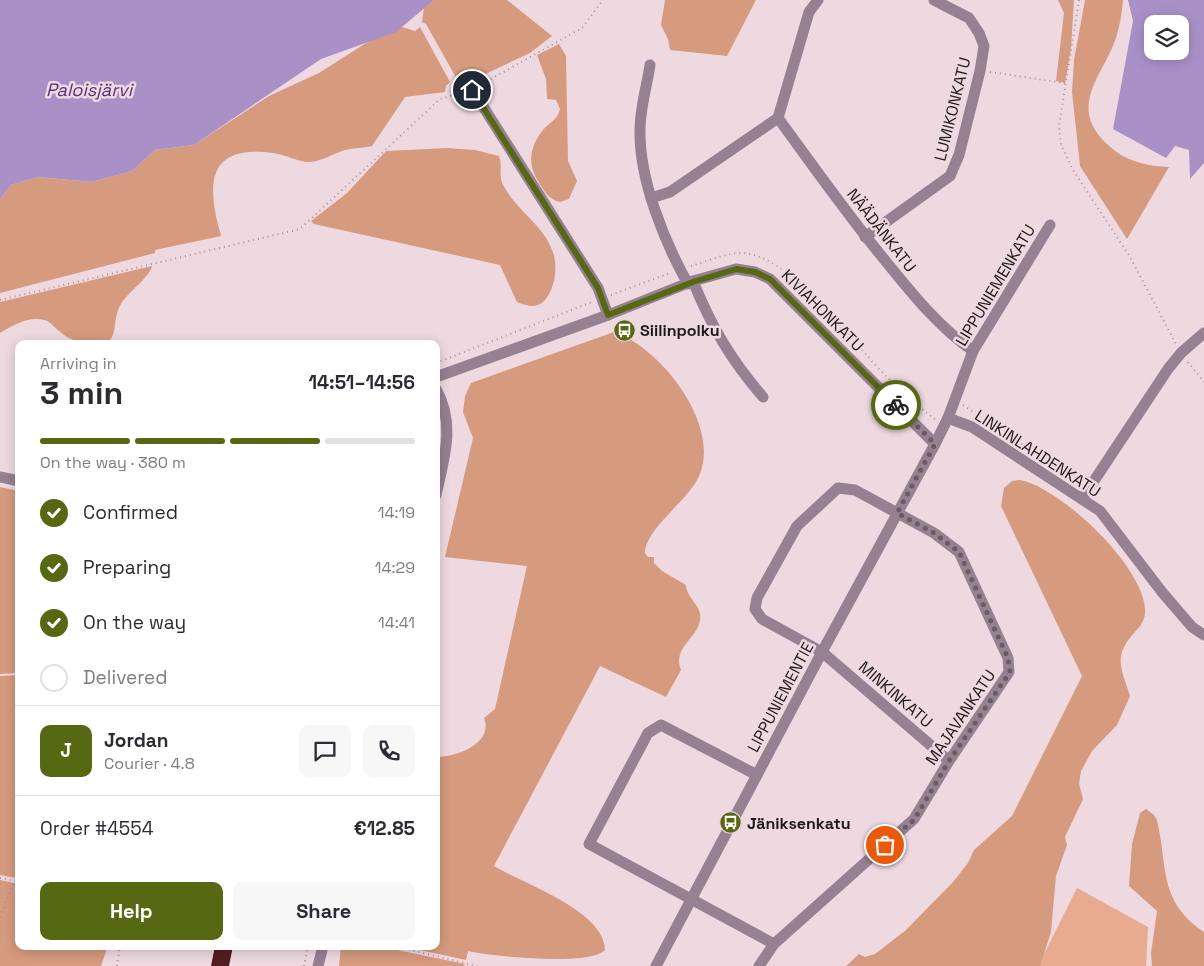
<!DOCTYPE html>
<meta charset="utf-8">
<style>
body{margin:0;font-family:"Space Grotesk",sans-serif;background:#f7f7f7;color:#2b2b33;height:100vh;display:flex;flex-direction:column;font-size:19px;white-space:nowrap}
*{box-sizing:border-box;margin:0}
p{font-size:16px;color:#7c7c81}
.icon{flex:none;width:28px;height:28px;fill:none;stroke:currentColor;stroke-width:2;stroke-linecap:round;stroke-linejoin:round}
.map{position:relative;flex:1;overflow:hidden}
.sheet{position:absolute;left:15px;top:340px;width:425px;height:610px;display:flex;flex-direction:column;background:#fff;border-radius:10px;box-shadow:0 2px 12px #0003}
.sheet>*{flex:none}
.fabs{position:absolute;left:1144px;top:15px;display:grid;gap:10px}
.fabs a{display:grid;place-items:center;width:45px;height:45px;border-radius:10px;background:#fff;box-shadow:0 2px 12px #0003;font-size:25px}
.pin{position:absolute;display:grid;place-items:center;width:42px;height:42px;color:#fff;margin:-21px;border:2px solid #fff;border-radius:50%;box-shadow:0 1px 5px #0007}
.courier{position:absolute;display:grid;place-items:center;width:50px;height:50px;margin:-25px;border:4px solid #576813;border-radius:50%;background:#fff;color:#222;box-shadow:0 1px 6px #0007}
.headline em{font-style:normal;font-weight:700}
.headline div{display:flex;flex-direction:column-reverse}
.headline{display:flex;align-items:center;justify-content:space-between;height:85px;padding:0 25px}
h1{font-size:32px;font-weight:700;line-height:38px}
.bar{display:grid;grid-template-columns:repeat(4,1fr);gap:8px 5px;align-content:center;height:60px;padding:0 25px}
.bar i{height:6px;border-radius:4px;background:#e1e1e2}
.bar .on{background:#576813}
.bar p{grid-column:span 4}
.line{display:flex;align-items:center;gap:12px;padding:0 25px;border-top:1px solid #e1e1e2}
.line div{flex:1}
.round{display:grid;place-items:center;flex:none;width:52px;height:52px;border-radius:10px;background:#f7f7f7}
ol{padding:0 25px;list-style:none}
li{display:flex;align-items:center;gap:15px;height:55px}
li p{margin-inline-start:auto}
li .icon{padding:5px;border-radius:50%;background:#576813;color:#fff;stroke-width:4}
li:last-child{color:#7c7c81}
li i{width:28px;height:28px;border:2px solid #e1e1e2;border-radius:50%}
.button{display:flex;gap:10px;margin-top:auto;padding:10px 25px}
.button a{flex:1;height:58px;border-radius:10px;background:#576813;color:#fff;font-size:20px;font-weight:700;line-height:58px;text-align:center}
.button a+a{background:#f7f7f7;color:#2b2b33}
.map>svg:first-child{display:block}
</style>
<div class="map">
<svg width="1204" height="966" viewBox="0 0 1204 966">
<rect width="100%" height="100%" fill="#efd9e1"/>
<!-- green -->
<path fill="#e8ab8f" d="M1077 888 1148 927 1146 966H1038Z"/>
<!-- forest -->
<g fill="#d69a7e">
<path d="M434 0H507L552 36 530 53 464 84 458 81 426 24 422 22 424 8Z"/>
<path d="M665 0H756L727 56 670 50 668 39 661 25Z"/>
<path d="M1058 0H1074L1071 48 1065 83 1056 81 1064 13Z"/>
<path d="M1085 0H1123C1122 13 1120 25 1116 38 1103 76 1067 106 1107 144 1124 161 1146 166 1169 167L1127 239 1080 166 1072 92 1074 60Z"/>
<path d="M402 27 415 31 420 27 450 82 446 86 445 92 405 97 372 146C363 148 354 148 345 150 334 153 321 162 309 162 303 163 282 154 273 153 205 144 207 186 221 236L155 250V253L0 293V199L11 185 38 177 92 182 132 171 155 150 194 145 269 96 319 73 366 43Z"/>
<path d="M559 44 566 56 568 161 577 181 569 199 560 202C548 199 544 191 538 181 527 164 530 146 543 130 549 123 558 119 560 109L556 100 547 99 546 79 537 55Z"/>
<path d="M448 148 475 150 499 156C503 166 498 175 503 185 520 217 560 233 555 275 554 283 551 293 545 300 537 309 527 306 517 302L500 265 314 224 311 221 347 193 386 151Z"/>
<path d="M152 266C150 277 128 292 121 304 114 315 116 331 112 337 109 342 103 343 98 343 84 345 70 341 59 331 54 327 50 321 44 320 28 316 12 326 0 333V302Z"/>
<path d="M614 332C660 347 722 425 699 476 689 500 645 529 645 553L648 557H654V563L662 571 686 585C686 598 703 606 700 620 697 639 672 648 681 670L666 697 600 666 494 866C524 884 605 911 605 950 591 966 496 957 468 951L466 960 401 946H436V757C455 757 494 744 484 718L495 709 527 566 445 557 473 438 463 412 465 396 471 383Z"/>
<path d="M1020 480C1060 487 1149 570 1145 614 1144 622 1139 628 1134 633 1112 657 1122 670 1130 696L1117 725 1092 751 1081 771 1079 784 1083 799 1065 837 1067 845 1056 876 1051 932 1040 966H846L859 954 865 957 875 954 906 930 953 882 968 863 974 850 1012 816 1082 676 1001 506 1004 488 1012 481Z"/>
<path d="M0 487 19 491V673L0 674Z"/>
<path d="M19 675V781L15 807 19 847 16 878 0 875V676Z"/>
<path d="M1146 809 1154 815 1157 820C1168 867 1158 901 1204 932V966H1152L1151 953 1157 911 1129 886 1132 844 1140 813Z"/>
<path d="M0 880 19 884V946H108L101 966H0Z"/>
<path d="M341 946H378L465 964 464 966H339Z"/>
</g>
<!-- water -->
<g fill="#a991c8" fill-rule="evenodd">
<path d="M0 0H434L396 32 321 59 194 145 155 150 132 171 92 182 38 177 11 185 0 199Z"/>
<path d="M1128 0H1204V163L1190 179 1189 150 1175 146 1166 158 1113 129 1133 21ZM1152 24H1180V51H1152Z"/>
</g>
<!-- building -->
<path fill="#551d20" d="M215 946H233L229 966H211Z"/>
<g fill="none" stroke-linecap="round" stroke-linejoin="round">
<!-- path -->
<g stroke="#a29298" stroke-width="2" stroke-dasharray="1 4" stroke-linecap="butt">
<path d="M1079 0 1059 126 1061 145 1073 170 1130 257 1176 344"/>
<path d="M990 72 1065 83"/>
<path d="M482 84 582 28 603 0"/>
<path d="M691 266C709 261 731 250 750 254 796 264 849 338 882 372 899 389 917 406 936 420"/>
<path d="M611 295 670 273"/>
<path d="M0 300 300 229 440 99 461 93"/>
<path d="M1188 362 1204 382"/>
<path d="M436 363 592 302"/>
<path d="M963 405 1080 483"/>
<path d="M0 878 19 882"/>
<path d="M0 917 16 878 19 825"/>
<path d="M394 946 477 966"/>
<path d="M117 966 120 946"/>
<path d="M304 966 308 946"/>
</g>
<!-- street -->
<g stroke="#968193" stroke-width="11">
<path d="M650 65C647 86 640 108 640 130 639 179 664 241 688 284"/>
<path d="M472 89 598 288 608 315"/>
<path d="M778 118C814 167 849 217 888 264 914 296 939 327 973 351"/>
<path d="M651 198 670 192 778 118 809 12 818 0"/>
<path d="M865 237 950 176 959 155 980 71 984 46 979 33 969 18 934 0"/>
<path d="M693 281C711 326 731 360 763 397"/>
<path d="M436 377 608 315 693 281 736 269 755 272 770 279 935 444"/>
<path d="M436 389C456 424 444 458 436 495"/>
<path d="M948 418 972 427 1100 511 1162 592 1192 627 1204 635"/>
<path d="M0 477 19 481"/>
<path d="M1082 499 1168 369 1181 353 1204 333"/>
<path d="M757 775 661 725 648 733 589 844 774 944"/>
<path d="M318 966 323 946"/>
<path d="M656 966 822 652 935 444 948 418 973 351 1050 225"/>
<path d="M759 966 774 944 914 819 949 761 1009 672 1008 658 959 552 934 533 855 490 838 488 797 526 757 598 755 609 762 619 822 652 949 761"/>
</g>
</g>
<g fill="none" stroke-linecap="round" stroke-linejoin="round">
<!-- done -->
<path stroke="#685c60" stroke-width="5" stroke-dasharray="0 9" d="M885 845 914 820 949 761 1010 672 1008 658 959 552 934 533 897 513 935 444 896 405"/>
<!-- route -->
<path stroke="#576813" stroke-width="6" d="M472 90 598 288 608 315 693 282 736 269 755 272 770 279 896 405"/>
</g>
<!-- icons -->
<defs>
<symbol id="bus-disc" viewBox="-11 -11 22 22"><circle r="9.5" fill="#576813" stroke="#efd9e1"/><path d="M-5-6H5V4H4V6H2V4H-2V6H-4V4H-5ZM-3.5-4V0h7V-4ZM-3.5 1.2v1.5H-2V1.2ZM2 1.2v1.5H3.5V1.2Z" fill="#fff"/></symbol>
</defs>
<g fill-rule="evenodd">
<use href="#bus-disc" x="612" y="318" width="25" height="25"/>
<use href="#bus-disc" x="718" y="810" width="25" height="25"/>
</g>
<g text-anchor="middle" stroke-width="5" stroke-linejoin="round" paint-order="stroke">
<!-- street labels -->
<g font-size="16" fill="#1f181b" stroke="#efd9e1">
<text transform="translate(952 109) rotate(-76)" y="6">LUMIKONKATU</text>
<text transform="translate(882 230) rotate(52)" y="6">NÄÄDÄNKATU</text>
<text transform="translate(995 285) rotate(-59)" y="6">LIPPUNIEMENKATU</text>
<text transform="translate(823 310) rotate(45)" y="6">KIVIAHONKATU</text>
<text transform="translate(1038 453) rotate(33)" y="6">LINKINLAHDENKATU</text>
<text transform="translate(896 694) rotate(41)" y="6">MINKINKATU</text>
<text transform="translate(780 697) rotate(-62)" y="6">LIPPUNIEMENTIE</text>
<text transform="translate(960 717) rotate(-56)" y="6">MAJAVANKATU</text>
</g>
<!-- poi labels -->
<g font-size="16" font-weight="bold" fill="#1f181b" stroke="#efd9e1" text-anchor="start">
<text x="640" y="336">Siilinpolku</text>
<text x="747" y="829">Jäniksenkatu</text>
</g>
<!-- water labels -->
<g font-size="18" font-style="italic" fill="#543376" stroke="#efd9e1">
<text x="89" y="96">Paloisjärvi</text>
</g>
</g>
</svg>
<div class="fabs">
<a><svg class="icon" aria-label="layers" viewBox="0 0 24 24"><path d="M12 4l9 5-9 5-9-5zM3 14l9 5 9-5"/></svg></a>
</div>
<div class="pin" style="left:885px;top:845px;background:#ea580c"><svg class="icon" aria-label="bag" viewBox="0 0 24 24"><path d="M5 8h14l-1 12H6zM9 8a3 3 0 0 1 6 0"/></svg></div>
<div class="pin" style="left:472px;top:90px;background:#1f2937"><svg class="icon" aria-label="home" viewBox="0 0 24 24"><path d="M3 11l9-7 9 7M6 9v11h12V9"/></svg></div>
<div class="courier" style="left:896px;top:405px"><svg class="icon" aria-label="bike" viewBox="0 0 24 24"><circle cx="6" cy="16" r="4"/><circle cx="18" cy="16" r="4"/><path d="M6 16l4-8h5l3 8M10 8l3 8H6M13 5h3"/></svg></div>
<section class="sheet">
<div class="headline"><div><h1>3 min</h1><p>Arriving in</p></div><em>14:51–14:56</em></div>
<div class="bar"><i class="on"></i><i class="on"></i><i class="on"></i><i></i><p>On the way · 380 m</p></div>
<ol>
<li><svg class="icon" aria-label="check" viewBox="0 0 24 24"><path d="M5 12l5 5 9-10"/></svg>Confirmed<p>14:19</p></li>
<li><svg class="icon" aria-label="check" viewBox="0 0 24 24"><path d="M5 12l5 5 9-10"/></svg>Preparing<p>14:29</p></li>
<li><svg class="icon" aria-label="check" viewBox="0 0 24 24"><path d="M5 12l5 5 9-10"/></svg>On the way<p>14:41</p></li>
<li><i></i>Delivered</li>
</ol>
<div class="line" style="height:90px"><b class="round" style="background:#576813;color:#fff">J</b><div><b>Jordan</b><p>Courier · 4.8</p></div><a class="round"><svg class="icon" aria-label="chat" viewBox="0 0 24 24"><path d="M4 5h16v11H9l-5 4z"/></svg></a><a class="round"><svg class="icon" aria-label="phone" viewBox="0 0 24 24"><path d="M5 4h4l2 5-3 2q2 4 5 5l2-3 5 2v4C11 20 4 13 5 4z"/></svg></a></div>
<div class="line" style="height:65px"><div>Order #4554</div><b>€12.85</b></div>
<div class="button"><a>Help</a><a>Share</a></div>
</section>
</div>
